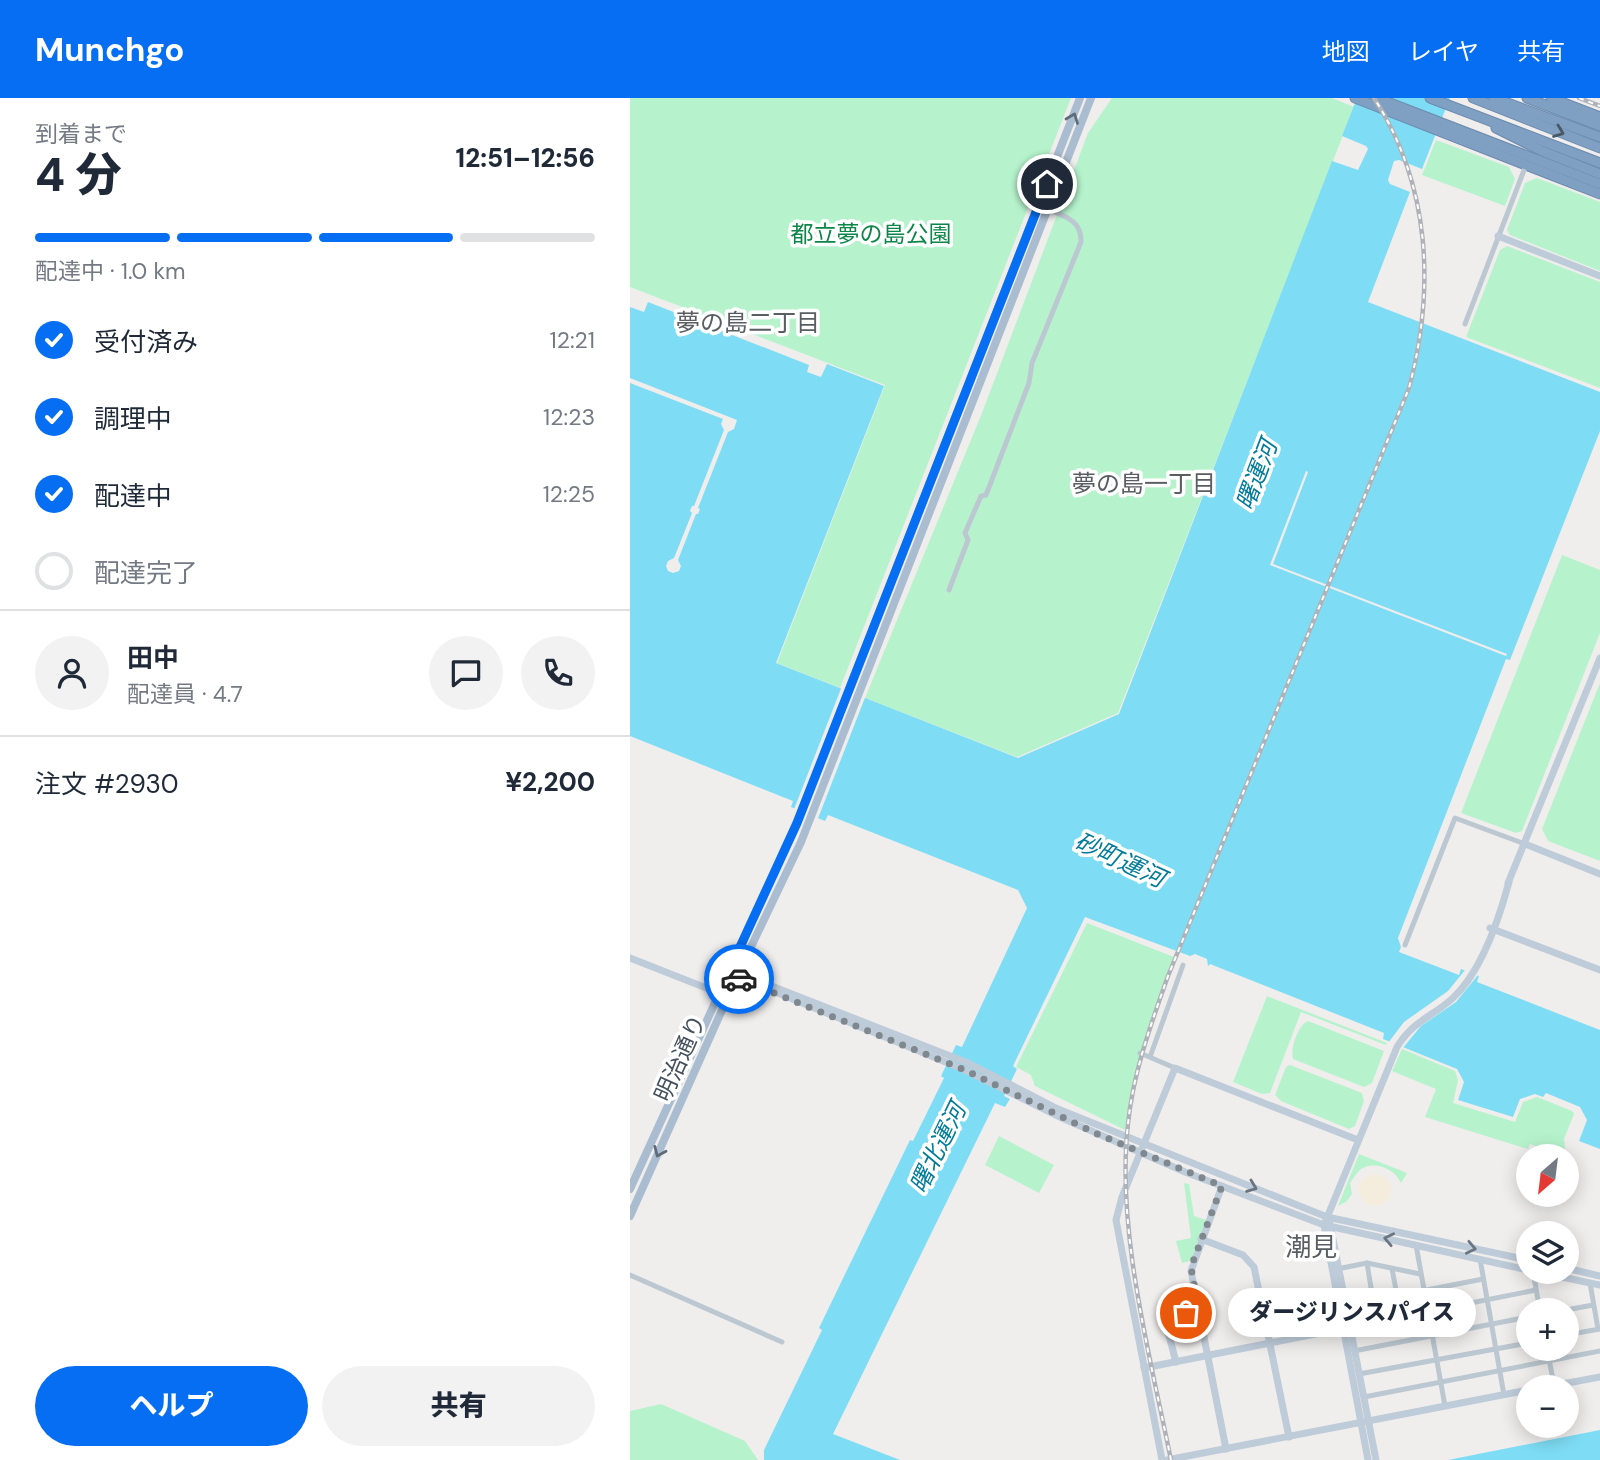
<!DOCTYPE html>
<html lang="ja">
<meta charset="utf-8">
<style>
body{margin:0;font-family:"DM Sans","Noto Sans JP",sans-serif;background:#f2f2f3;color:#1f2937;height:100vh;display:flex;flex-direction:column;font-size:26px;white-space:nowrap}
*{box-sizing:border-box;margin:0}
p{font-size:23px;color:#747a83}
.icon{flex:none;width:38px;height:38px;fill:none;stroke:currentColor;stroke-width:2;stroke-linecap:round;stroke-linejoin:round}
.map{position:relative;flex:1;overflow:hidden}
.sheet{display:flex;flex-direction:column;background:#fff;width:630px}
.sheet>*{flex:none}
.needle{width:46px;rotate:208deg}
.fabs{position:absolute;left:886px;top:1046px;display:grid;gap:14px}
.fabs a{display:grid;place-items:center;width:63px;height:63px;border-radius:50%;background:#fff;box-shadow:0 4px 18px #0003;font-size:35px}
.pin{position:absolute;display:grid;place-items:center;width:60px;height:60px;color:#fff;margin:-30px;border:4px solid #fff;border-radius:50%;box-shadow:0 2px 7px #0007}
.courier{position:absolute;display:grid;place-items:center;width:70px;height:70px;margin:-35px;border:5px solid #066ef2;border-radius:50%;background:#fff;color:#222;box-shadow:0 2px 9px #0007}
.bubble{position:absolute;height:49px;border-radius:24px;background:#fff;box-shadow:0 4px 18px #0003;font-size:23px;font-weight:800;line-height:49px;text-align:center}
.summary em{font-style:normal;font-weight:800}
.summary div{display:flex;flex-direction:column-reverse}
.summary{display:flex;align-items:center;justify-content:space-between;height:119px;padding:0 35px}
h1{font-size:46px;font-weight:800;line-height:52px}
.bar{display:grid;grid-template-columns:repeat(4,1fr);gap:10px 7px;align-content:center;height:84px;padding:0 35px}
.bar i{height:9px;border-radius:5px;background:#e0e1e3}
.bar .active{background:#066ef2}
.bar p{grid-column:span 4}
.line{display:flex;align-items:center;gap:18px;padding:0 35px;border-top:2px solid #e0e1e3}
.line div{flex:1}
.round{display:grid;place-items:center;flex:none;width:74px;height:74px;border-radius:37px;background:#f2f2f3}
ol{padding:0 35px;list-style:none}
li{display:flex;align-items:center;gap:21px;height:77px}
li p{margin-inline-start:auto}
li .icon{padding:7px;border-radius:50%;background:#066ef2;color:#fff;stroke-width:4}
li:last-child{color:#747a83}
li i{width:38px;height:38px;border:4px solid #e0e1e3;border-radius:50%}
.action{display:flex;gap:14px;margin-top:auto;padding:14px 35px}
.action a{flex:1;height:80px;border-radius:42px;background:#066ef2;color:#fff;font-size:28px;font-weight:800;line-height:80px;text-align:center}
.action a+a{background:#f2f2f3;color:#1f2937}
header{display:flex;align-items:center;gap:42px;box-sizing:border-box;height:98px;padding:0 35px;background:#066ef2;color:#fff}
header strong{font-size:33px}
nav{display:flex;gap:38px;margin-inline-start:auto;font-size:24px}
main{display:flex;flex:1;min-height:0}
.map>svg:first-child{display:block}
</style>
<header>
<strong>Munchgo</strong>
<nav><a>地図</a><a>レイヤ</a><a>共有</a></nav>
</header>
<main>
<section class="sheet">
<div class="summary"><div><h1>4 分</h1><p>到着まで</p></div><em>12:51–12:56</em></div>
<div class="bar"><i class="active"></i><i class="active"></i><i class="active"></i><i></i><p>配達中 · 1.0 km</p></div>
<ol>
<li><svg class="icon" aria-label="check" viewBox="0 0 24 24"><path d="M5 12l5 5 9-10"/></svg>受付済み<p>12:21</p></li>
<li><svg class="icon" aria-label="check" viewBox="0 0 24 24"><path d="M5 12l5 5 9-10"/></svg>調理中<p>12:23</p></li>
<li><svg class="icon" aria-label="check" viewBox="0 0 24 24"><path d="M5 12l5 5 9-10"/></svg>配達中<p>12:25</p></li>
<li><i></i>配達完了</li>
</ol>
<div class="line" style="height:126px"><a class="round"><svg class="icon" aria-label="person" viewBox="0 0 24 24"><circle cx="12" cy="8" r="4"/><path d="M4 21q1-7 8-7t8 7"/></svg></a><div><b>田中</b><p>配達員 · 4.7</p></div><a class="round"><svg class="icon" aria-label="chat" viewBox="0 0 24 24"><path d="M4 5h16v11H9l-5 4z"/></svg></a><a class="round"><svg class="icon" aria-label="phone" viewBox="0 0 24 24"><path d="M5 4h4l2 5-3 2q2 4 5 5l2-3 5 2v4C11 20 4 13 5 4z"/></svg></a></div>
<div class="line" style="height:91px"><div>注文 #2930</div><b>¥2,200</b></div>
<div class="action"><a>ヘルプ</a><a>共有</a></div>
</section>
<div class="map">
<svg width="970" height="1362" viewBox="0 0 970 1362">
<rect width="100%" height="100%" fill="#f0eded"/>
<!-- green -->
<g fill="#b6f3cd">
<path d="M0 0H441L210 590 147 565 255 287 0 189Z"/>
<path d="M482 0H702L724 9 488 615 387 659 235 600 352 315 458 35Z"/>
<path d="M806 42 879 69 885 81 875 108 792 77Z"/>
<path d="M907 80 970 104V173L880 137 877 132 895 85Z"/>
<path d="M877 148 970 184V290L836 239 870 152Z"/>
<path d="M932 457 970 472V535L892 733 886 735 831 715Z"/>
<path d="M970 585V763L918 743 912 731Z"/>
<path d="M457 825 544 859C521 916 503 971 495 1032L405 988 401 977 386 969Z"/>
<path d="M637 898 757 945 756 947 671 914 640 995 632 996 603 984Z"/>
<path d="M678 923 754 953 742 985 734 989 663 961C660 950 668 927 678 923Z"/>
<path d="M772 951 825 973 828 982 823 1005 885 1024 893 1004 907 999 942 1013 944 1016 934 1041 936 1059 900 1046 898 1051 795 1019 806 991 762 973Z"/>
<path d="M660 967 732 995 734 1003 725 1028 719 1031 651 1003 645 997 656 969Z"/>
<path d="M369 1038 424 1067 409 1095 355 1067Z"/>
<path d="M729 1056 777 1075 771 1085C765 1071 745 1062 731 1071 726 1075 724 1080 720 1085L722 1096 717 1103 708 1108Z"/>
<path d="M554 1085 559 1086 564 1118 576 1122 561 1163 552 1165 546 1143 561 1140Z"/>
<path d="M31 1306 115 1343 128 1362H0V1313Z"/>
</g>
<!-- sand -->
<circle fill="#f4ecdc" cx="745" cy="1092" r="16"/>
<!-- water -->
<g fill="#7eddf5">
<path d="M727 0H820L792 71 769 62 764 63 758 82 760 86 780 94 738 204 970 294V333L880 562 876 561 768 840 771 849 769 854 829 877 831 871 849 878 847 884 970 932V1051L949 1043 957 1022 950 1009 916 995 913 999 905 996 890 1001 883 1019 828 1002 834 984 827 971 753 941 754 935 580 866 578 868 577 861 565 856 560 858 455 819 383 968 387 971 374 998 380 1001 375 1009 365 1005 203 1336 270 1362H134V1352L192 1232 189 1230 280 1042 283 1043 314 980 311 978 326 947 332 949 397 810 388 792 198 717 195 723 161 709 163 703 0 638V209L14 214 18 204 179 267 177 274 191 279 197 266 254 288 146 565 388 660 489 616 702 63 728 72 738 51 736 48 712 38Z"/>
<path d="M970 1332V1362H818Z"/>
</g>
<!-- pier -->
<g fill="#f0eded">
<path d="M0 280 107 322 104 331 98 334 68 410 70 411 68 416H66L48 462 51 468 49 473 43 475 38 473 36 468 38 463 44 460 62 415 60 413 62 408H64L94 332 91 326 93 321 0 285Z"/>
<path d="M676 373 678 374 643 466 877 556 876 558 640 467Z"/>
<path d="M212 588 236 597 187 723 163 714Z"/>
<path d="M835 872 848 877 826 904 791 928 772 951 758 945 774 924 818 893Z"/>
</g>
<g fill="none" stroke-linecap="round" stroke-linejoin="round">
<defs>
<g id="highway">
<path d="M725 0 970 96"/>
<path d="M747 0 970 86"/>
<path d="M800 0 970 65"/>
<path d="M843 0 970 50"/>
<path d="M864 0 970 39"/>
<path d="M897 0 970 28"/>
<path d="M921 0 970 19"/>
<path d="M866 30 912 53 970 76"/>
</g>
</defs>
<!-- highway casing -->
<use href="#highway" stroke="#6b8bae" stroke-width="11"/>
<!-- street -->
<g stroke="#bcc8d1" stroke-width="5">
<path d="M835 226 896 67"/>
<path d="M319 492 338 442 335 435 351 398 356 397 399 285 402 265 451 144C452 122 434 118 417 111"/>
<path d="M775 847 825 720 895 746"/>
<path d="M510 955 545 970"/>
<path d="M520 959 553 867"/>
<path d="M786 1147 815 1308"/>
<path d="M850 1161 874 1297"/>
<path d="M737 1165 743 1202"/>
<path d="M707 1171 737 1165 790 1176"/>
<path d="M762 1171 767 1197"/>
<path d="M903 1174 910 1213"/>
<path d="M0 1177 152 1244"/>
<path d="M960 1185 968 1231"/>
<path d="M715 1208 853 1181"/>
<path d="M931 1213 963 1207"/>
<path d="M720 1229 906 1192"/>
<path d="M936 1237 970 1231"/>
<path d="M917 1251 924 1287"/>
<path d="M724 1253 898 1219"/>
<path d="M729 1276 898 1245"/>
<path d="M734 1299 970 1253"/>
</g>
<!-- secondary -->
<g stroke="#becbd9" stroke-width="7">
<path d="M868 138 970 178"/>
<path d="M895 746 970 776"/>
<path d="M878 785 970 560"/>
<path d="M860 830 970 872"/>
<path d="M0 860 94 897"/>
<path d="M106 874 338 965 428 1011 697 1119 898 1162"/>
<path d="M102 876 335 972 432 1020 555 1074 694 1127 898 1172"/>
<path d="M592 1088 561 1173 596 1351"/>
<path d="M700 1126 746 1362"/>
<path d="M571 1141 613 1157 624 1169 659 1339"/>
<path d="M936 1170 970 1178"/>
<path d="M908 1174 970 1187"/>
<path d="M546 1264 537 1230 544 1222 568 1210"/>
<path d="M514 1270 716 1230"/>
<path d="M911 1290 970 1279"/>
<path d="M532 1362 486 1122 492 1099 545 970 728 1042"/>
<path d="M537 1362 898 1292"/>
<path d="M738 1362 694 1127 767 949C784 922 802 919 823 900 852 873 869 821 879 784"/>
</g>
<!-- primary -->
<g stroke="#aabdd0" stroke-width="8">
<path d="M0 1091 167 725 450 0"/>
<path d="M0 1118 109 874 171 744 461 0"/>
</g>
<!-- highway -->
<use href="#highway" stroke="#7fa0c2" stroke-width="9"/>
<defs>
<g id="rail">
<path d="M949 0 970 8"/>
<path d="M541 1362C520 1258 486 1131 498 1026 503 975 521 926 538 878L779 290C805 192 801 88 744 0"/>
</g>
</defs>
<!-- rail casing -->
<use href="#rail" stroke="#afb3b9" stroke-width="4.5"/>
<!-- rail -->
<use href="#rail" stroke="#fff" stroke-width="2" stroke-dasharray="5" stroke-linecap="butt"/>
</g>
<!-- one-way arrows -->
<defs><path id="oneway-chevron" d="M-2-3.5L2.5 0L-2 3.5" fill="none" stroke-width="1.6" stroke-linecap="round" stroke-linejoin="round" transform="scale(1.75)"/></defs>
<g stroke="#5e6c7a">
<use href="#oneway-chevron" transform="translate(443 20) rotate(-69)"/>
<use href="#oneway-chevron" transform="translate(29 1054) rotate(114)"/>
</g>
<use stroke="#4a5967" href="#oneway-chevron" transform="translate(929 34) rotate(21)"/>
<g stroke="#697682">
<use href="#oneway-chevron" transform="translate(622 1089) rotate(21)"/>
<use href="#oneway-chevron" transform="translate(759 1141) rotate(-168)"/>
<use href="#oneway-chevron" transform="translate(841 1150) rotate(12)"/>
</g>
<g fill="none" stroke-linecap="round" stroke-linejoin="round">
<!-- done -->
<path stroke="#80888f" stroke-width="7" stroke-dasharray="0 12.6" d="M109 881 335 972 465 1035 592 1088 561 1169 568 1210 556 1215"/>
<!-- route -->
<path stroke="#066ef2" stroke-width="9" d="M109 881 99 873 167 725 417 86"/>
</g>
<g text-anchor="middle" stroke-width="7" stroke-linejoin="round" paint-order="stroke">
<!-- park labels -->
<g font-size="23" fill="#0d8649" stroke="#fff">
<text x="241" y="144">都立夢の島公園</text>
</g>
<!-- street labels -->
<g font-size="23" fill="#44515d" stroke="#fff">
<text transform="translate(50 960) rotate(-66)" y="8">明治通り</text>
</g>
<!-- neighbourhood labels -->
<g font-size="24" fill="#595e63" stroke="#fff">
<text x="118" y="233">夢の島二丁目</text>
<text x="514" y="394">夢の島一丁目</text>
</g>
<!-- water labels -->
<g font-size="24" font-style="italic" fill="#037c9b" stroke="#fff">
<text transform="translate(627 377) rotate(-69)" y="8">曙運河</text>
<text transform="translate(490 762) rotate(25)" y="8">砂町運河</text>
<text transform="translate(308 1050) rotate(-64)" y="8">曙北運河</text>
</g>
<!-- quarter labels -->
<g font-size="26" fill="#595e63" stroke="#fff">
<text x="681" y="1158">潮見</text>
</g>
</g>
</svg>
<div class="fabs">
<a><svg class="needle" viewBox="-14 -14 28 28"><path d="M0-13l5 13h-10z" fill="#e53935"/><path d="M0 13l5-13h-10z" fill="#747a83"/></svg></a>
<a><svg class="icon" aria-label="layers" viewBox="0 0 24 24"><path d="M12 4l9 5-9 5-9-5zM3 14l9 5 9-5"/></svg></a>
<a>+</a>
<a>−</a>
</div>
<div class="pin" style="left:556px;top:1215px;background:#ea580c"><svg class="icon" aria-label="bag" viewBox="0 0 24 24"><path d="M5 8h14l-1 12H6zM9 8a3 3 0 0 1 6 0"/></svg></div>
<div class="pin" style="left:417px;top:86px;background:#1f2937"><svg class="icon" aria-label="home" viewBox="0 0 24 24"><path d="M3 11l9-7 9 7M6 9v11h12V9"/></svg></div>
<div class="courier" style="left:109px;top:881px"><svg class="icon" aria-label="car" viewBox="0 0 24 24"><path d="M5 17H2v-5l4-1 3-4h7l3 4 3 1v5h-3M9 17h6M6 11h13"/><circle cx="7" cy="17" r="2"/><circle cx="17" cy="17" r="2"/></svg></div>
<div class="bubble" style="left:598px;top:1190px;width:248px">ダージリンスパイス</div>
</div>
</main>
